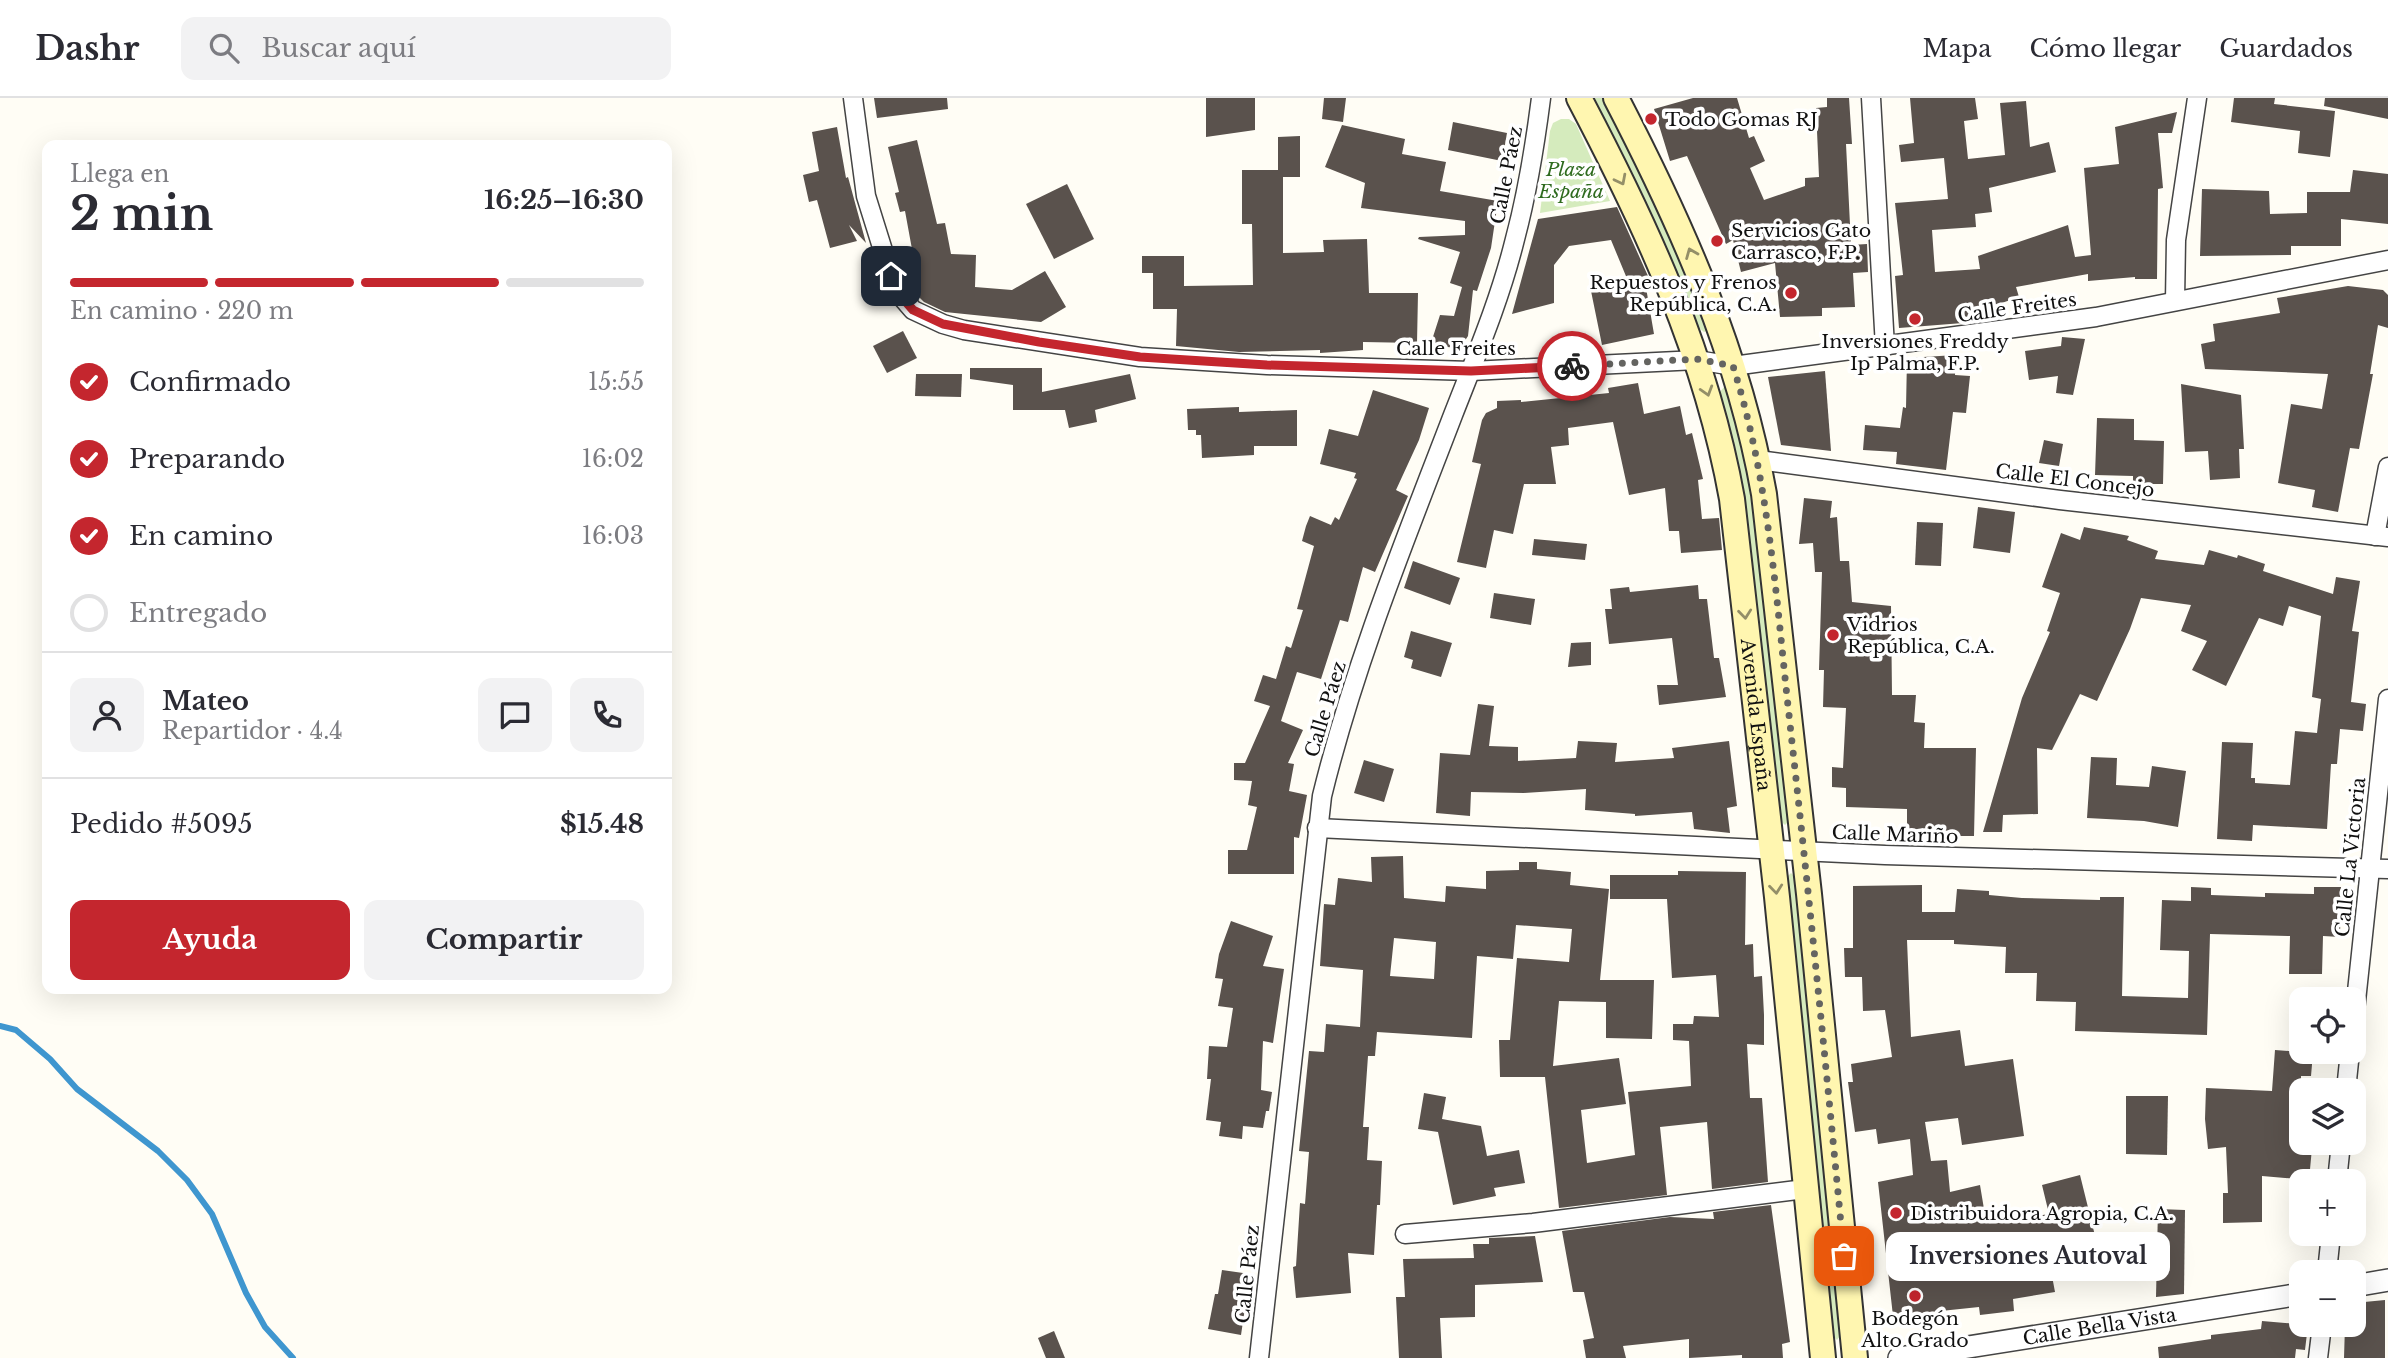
<!DOCTYPE html>
<html lang="es">
<meta charset="utf-8">
<style>
body{margin:0;font-family:"Libre Baskerville",serif;background:#f2f2f3;color:#2b2b33;height:100vh;display:flex;flex-direction:column;font-size:26px;white-space:nowrap}
*{box-sizing:border-box;margin:0}
p{font-size:23px;color:#7c7c81}
.icon{flex:none;width:38px;height:38px;fill:none;stroke:currentColor;stroke-width:2;stroke-linecap:round;stroke-linejoin:round}
.map{position:relative;flex:1;overflow:hidden}
.drawer{position:absolute;left:42px;top:42px;width:630px;height:854px;display:flex;flex-direction:column;background:#fff;border-radius:14px;box-shadow:0 7px 28px #0002}
.drawer>*{flex:none}
.tools{position:absolute;left:2289px;top:889px;display:grid;gap:14px}
.tools a{display:grid;place-items:center;width:77px;height:77px;border-radius:14px;background:#fff;box-shadow:0 7px 28px #0002;font-size:35px}
.pin{position:absolute;display:grid;place-items:center;width:60px;height:60px;color:#fff;margin:-30px;border-radius:14px;box-shadow:0 4px 10px #0006}
.courier{position:absolute;display:grid;place-items:center;width:70px;height:70px;margin:-35px;border:5px solid #c4262e;border-radius:50%;background:#fff;color:#222;box-shadow:0 2px 9px #0007}
.bubble{position:absolute;height:49px;border-radius:14px;background:#fff;box-shadow:0 7px 28px #0002;font-size:23px;font-weight:700;line-height:49px;text-align:center}
.summary em{font-style:normal;font-weight:700}
.summary div{display:flex;flex-direction:column-reverse}
.summary{display:flex;align-items:center;justify-content:space-between;height:119px;padding:0 28px}
h1{font-size:46px;font-weight:700;line-height:52px}
.bar{display:grid;grid-template-columns:repeat(4,1fr);gap:10px 7px;align-content:center;height:84px;padding:0 28px}
.bar i{height:9px;border-radius:5px;background:#e1e1e2}
.bar .on{background:#c4262e}
.bar p{grid-column:span 4}
.line{display:flex;align-items:center;gap:18px;padding:0 28px;border-top:2px solid #e1e1e2}
.line div{flex:1}
.round{display:grid;place-items:center;flex:none;width:74px;height:74px;border-radius:14px;background:#f2f2f3}
ol{padding:0 28px;list-style:none}
li{display:flex;align-items:center;gap:21px;height:77px}
li p{margin-inline-start:auto}
li .icon{padding:7px;border-radius:50%;background:#c4262e;color:#fff;stroke-width:4}
li:last-child{color:#7c7c81}
li i{width:38px;height:38px;border:4px solid #e1e1e2;border-radius:50%}
.primary-button{display:flex;gap:14px;margin-top:auto;padding:14px 28px}
.primary-button a{flex:1;height:80px;border-radius:14px;background:#c4262e;color:#fff;font-size:28px;font-weight:700;line-height:80px;text-align:center}
.primary-button a+a{background:#f2f2f3;color:#2b2b33}
header{display:flex;align-items:center;gap:42px;box-sizing:border-box;height:98px;padding:0 35px;background:#fff;border-bottom:2px solid #e1e1e2}
header strong{font-size:33px}
nav{display:flex;gap:38px;margin-inline-start:auto;font-size:24px}
.search{width:490px;height:63px;background:#f2f2f3;display:flex;align-items:center;gap:18px;box-sizing:border-box;padding:0 24px;border-radius:14px;color:#7c7c81;font-size:26px}
.map>svg:first-child{display:block}
</style>
<header>
<strong>Dashr</strong>
<div class="search"><svg class="icon" aria-label="search" viewBox="0 0 24 24"><circle cx="10" cy="10" r="6"/><path d="M15 15l6 6"/></svg>Buscar aquí</div>
<nav><a>Mapa</a><a>Cómo llegar</a><a>Guardados</a></nav>
</header>
<div class="map">
<svg width="2388" height="1260" viewBox="0 0 2388 1260">
<rect width="100%" height="100%" fill="#fffdf5"/>
<!-- green -->
<g fill="#d5ebbd">
<path d="M1592 0H1603L1677 150 1708 232 1704 234 1699 230 1647 108Z"/>
<path d="M1561 21H1569L1576 26 1610 103 1540 115 1550 33 1553 25Z"/>
<path d="M1724 289 1729 293 1753 398 1790 722 1785 727 1780 722 1743 399 1730 331 1720 294Z"/>
<path d="M1791 775 1794 778 1796 797 1840 1238 1837 1242 1834 1239 1788 778Z"/>
</g>
<g fill="none" stroke-linecap="round" stroke-linejoin="round">
<!-- stream -->
<path stroke="#3f96cf" stroke-width="6" d="M0 928 16 932 50 961 77 991 158 1053 187 1082 212 1116 246 1195 265 1229 293 1260"/>
</g>
<!-- building -->
<g fill="#5a524d" fill-rule="evenodd">
<path d="M874 0H947L948 11 877 20Z"/>
<path d="M1206 0H1255V32L1206 39Z"/>
<path d="M1324 0H1346L1343 24 1322 21Z"/>
<path d="M1693 0H1737L1749 40 1754 38 1765 63 1750 70 1764 102 1805 88V80L1819 79 1816 10 1827 9V0H1849L1852 46H1846L1851 147 1867 146 1868 174 1853 175 1855 209 1822 210V218L1780 219 1775 165 1741 174 1733 142 1726 146 1687 58 1670 63 1654 11Z"/>
<path d="M1910 0H1975L1978 21 1964 23 1968 61 2005 57 2000 5 2026 3 2030 49 2049 44 2056 74 1989 90 1992 114 1975 116 1976 129 1932 132 1935 174 1980 171 1978 158 2068 127 2075 159 2091 157 2084 70 2119 66 2115 29 2177 14 2172 35H2158L2163 90 2158 91 2157 181H2135V179L2088 183V176L2016 189 2019 199 1993 208 1997 219 1963 225 1899 230 1895 178 1903 177 1895 105 1948 101 1944 60 1901 64 1899 47 1914 45Z"/>
<path d="M2234 0H2275L2274 6 2335 13 2330 59 2298 55 2300 33 2231 24Z"/>
<path d="M2325 0H2388V21L2324 8Z"/>
<path d="M1453 24 1507 35 1502 63 1448 52Z"/>
<path d="M1342 27 1405 41 1402 56 1446 64 1440 93 1498 103 1491 150 1477 193 1473 192 1468 238 1460 250 1434 248 1435 245H1431L1440 217 1454 218 1462 189 1450 185 1460 154 1418 141 1419 139 1465 137V123L1361 110 1365 85 1325 69Z"/>
<path d="M837 29 846 80 848 79 866 145 849 127 857 143 830 150 817 102 809 104 803 77 819 73 812 34Z"/>
<path d="M1300 38V79H1283V155L1324 154 1323 142 1367 141 1369 195H1418L1417 245 1363 244V252L1320 255V252L1239 254 1176 248 1177 211H1153V175H1142V158H1184V188L1253 187 1252 126H1242V72H1278V39Z"/>
<path d="M917 42 937 126 945 125 951 156 976 157 975 189 1012 192 1045 173 1066 209 1041 224 945 214 924 204 919 199 907 164 914 162 905 113 900 114 895 95 899 94 888 49Z"/>
<path d="M2353 72 2388 76V126L2341 121V148H2291V157L2200 158 2202 91 2269 93 2270 116 2307 115V94H2350Z"/>
<path d="M1067 86 1094 141 1054 161 1026 106Z"/>
<path d="M1617 109 1648 178H1644L1654 236 1602 247 1591 193 1628 183 1611 142 1569 148 1554 167V205L1512 216 1538 121Z"/>
<path d="M2348 188 2383 192 2388 197V230L2378 227 2370 276H2373L2359 351 2350 350 2338 414 2312 409 2315 392 2278 385 2291 306 2322 311 2328 276 2205 271 2201 246 2215 243 2213 226 2280 215 2277 200Z"/>
<path d="M903 233 917 260 887 275 873 248Z"/>
<path d="M2062 239 2085 241 2073 297 2056 295 2058 278 2029 282 2025 253 2061 248Z"/>
<path d="M1956 257 1955 277 1970 278 1966 315 1953 314 1946 372 1896 366 1897 354 1863 352 1865 327 1900 330 1903 309 1906 310 1907 260Z"/>
<path d="M970 270H1042V294L1130 276 1136 301 1095 312 1097 324 1069 330 1065 312H1013V287L970 281Z"/>
<path d="M1825 273 1831 353 1781 347 1768 279Z"/>
<path d="M916 276H962L961 299 915 298Z"/>
<path d="M1638 285 1644 316 1680 308 1686 337 1692 335 1703 381 1698 382 1702 421 1719 420 1722 452 1681 455 1679 433H1669L1665 390 1629 397 1613 324 1568 330 1569 347 1551 349 1556 386H1524L1513 436 1494 432 1486 470 1457 464 1481 366 1472 364 1482 322 1486 315 1497 310V303L1521 302V304L1609 295 1608 290Z"/>
<path d="M2181 286 2241 297 2244 351H2239L2240 380 2210 382 2208 353 2185 354Z"/>
<path d="M1373 292 1429 310 1419 342 1396 392 1408 398 1375 474 1363 469 1348 524 1340 522 1321 581 1297 574 1281 623 1303 632 1288 665 1294 666 1289 693 1307 697 1299 740 1294 739V776H1228V752H1247L1257 709 1248 707 1252 683 1234 682V665H1245L1270 608 1254 603 1263 577 1276 581 1286 548 1291 550 1303 512 1297 511 1314 448 1302 443 1306 428 1310 418 1331 427 1335 419 1339 422 1357 381 1354 380 1356 375 1320 366 1329 331 1358 338Z"/>
<path d="M1239 309V314L1297 312V348H1254V357L1202 360 1201 337H1196V332H1188L1187 311Z"/>
<path d="M2097 320 2134 321V342L2164 343 2163 386H2133V378L2095 377Z"/>
<path d="M2044 342 2063 346 2059 368 2039 365Z"/>
<path d="M1804 400 1832 403 1830 420 1837 419 1840 463H1849L1852 504 1891 508 1892 597H1916L1914 624 1925 625 1924 650H1976L1974 738H1956V733L1907 731V711L1846 709V690L1832 689V669L1843 670 1846 610 1823 609 1824 572H1819L1822 474H1815L1813 445 1799 446Z"/>
<path d="M1978 409 2015 414 2010 455 1973 450Z"/>
<path d="M1917 424 1943 425 1941 468 1915 467Z"/>
<path d="M2084 429 2129 438 2127 442 2158 453 2155 461 2204 467 2209 452 2237 460 2238 457 2265 466 2263 473 2333 496 2336 479 2360 483 2352 533 2359 534 2351 604 2366 606 2363 633 2340 631 2337 666H2331L2327 731 2253 727 2252 743 2217 741 2222 644 2253 645 2251 680H2255V685L2290 687 2295 633 2317 635 2321 601 2312 599 2321 518 2289 508 2283 528 2259 520 2226 588 2192 572 2207 543 2181 533 2191 507 2141 500 2130 531 2097 603 2080 596 2052 652 2037 650 2038 716 2003 717 2002 734H1983L2022 600 2050 534 2047 533 2060 495 2042 489 2061 435 2080 442Z"/>
<path d="M1534 441 1587 446 1585 462 1532 457Z"/>
<path d="M1413 463 1460 480 1450 507 1404 490Z"/>
<path d="M1698 487 1699 501H1707L1714 560H1719L1726 599 1659 607 1657 587H1678L1672 540 1609 546 1605 511H1612L1610 491 1629 489 1630 494Z"/>
<path d="M1494 495 1535 501 1531 527 1490 520Z"/>
<path d="M1411 533 1452 545 1441 579 1411 570 1413 562 1404 559Z"/>
<path d="M1591 544V567L1568 569 1571 545Z"/>
<path d="M1478 606 1494 608 1489 648 1518 649V663L1576 660 1578 643 1617 645 1615 664 1674 660 1672 650 1729 643 1737 708 1727 710 1730 735 1694 731 1692 714 1635 718V716L1585 712 1586 691 1524 695 1471 694 1470 718 1436 715 1440 655 1470 657Z"/>
<path d="M2091 659 2117 660 2116 687 2149 689 2152 668 2186 673 2178 729 2144 723 2087 720Z"/>
<path d="M1364 662 1394 671 1384 704 1354 695Z"/>
<path d="M1403 758 1404 800 1445 804 1446 788 1486 791V773L1519 772V764H1537V771L1571 774 1570 787 1609 791 1600 882H1654L1652 941 1606 940V904L1559 903 1553 968 1619 960 1626 1006 1581 1012 1587 1065 1635 1057 1628 994 1691 988 1689 943 1673 942V926H1693L1694 918 1719 919 1716 877 1672 880 1667 801H1610V777H1678V773L1746 774 1745 847 1753 846 1754 879 1762 878 1764 917V947L1747 946 1750 1000H1762L1768 1084 1712 1091 1707 1024 1660 1029 1667 1097 1559 1110 1545 979H1500L1499 942H1510L1517 860 1569 864 1572 831 1516 827 1513 861 1477 858 1472 940 1377 934 1375 958H1368L1363 1029H1369L1367 1062 1382 1063 1380 1107H1377L1374 1157 1348 1155 1351 1195 1296 1200 1293 1169 1296 1168 1300 1105 1305 1106 1309 1054 1299 1053 1309 953 1324 954 1326 926 1360 929 1363 872 1320 868 1324 806 1335 807 1338 780 1372 784 1371 759ZM1394 840 1436 844 1434 881 1390 878Z"/>
<path d="M1922 787V814H1955L1957 791 1989 793V797L2022 800 2100 802V799H2124L2122 898 2188 900 2189 853 2160 852 2162 802 2191 803V789L2211 790V797L2265 799V795L2314 796V789H2341L2340 839 2323 838 2322 876H2289L2290 838 2210 836 2207 937 2075 933 2076 904 2036 903 2037 875H2005L2006 849 1954 846V842H1907L1911 939 1960 932 1965 968 2013 961 2024 1038 1962 1047 1958 1020 1925 1024 1931 1063 1947 1062 1950 1094 1980 1087 1985 1117 1994 1116 1995 1125 2049 1116 2042 1087 2080 1077 2102 1166 2052 1178 2055 1194 2013 1201 2014 1213 1980 1217 1979 1209 1893 1218 1878 1084 1913 1077 1910 1041 1878 1046 1876 1031 1855 1034 1848 984H1853L1851 966 1892 959 1885 912 1863 913 1862 879H1845L1844 850H1853V788Z"/>
<path d="M1231 823 1273 838 1263 868 1284 871 1273 945 1263 943 1261 992 1272 994 1269 1013H1266L1263 1030 1243 1028 1242 1041 1219 1038 1221 1024 1206 1022 1211 981H1207L1209 948 1227 949 1233 910 1218 908 1223 881 1215 880 1219 856Z"/>
<path d="M2275 952 2313 955 2311 978H2301V1049L2312 1050 2309 1082 2262 1078V1124L2223 1125V1095H2228L2226 1049 2208 1051 2205 1021 2206 990 2272 993Z"/>
<path d="M1424 995 1446 999 1442 1021 1481 1028 1487 1058 1519 1052 1525 1085 1494 1090 1496 1098 1453 1107 1438 1034 1418 1031Z"/>
<path d="M2126 998H2168L2167 1057 2126 1056Z"/>
<path d="M1771 1107 1790 1244 1782 1246 1783 1260H1742V1257L1689 1260V1241L1623 1248 1626 1260H1586L1583 1242 1594 1240 1584 1194H1573L1562 1133 1670 1119 1714 1121 1713 1114Z"/>
<path d="M2158 1111 2185 1112 2184 1196 2156 1199Z"/>
<path d="M1535 1138 1543 1184 1475 1187V1219L1440 1220 1442 1260H1399L1396 1199H1405L1403 1161 1474 1160 1473 1146H1489V1140Z"/>
<path d="M1222 1172 1250 1176 1241 1237 1208 1231 1215 1196H1218Z"/>
<path d="M2385 1202V1260H2344L2345 1227H2354V1205Z"/>
<path d="M2262 1223 2308 1227 2305 1252 2296 1251 2295 1260H2159L2158 1249 2211 1241V1237L2261 1231Z"/>
<path d="M1054 1233 1065 1260H1046L1038 1240Z"/>
</g>
<g fill="none" stroke-linecap="round" stroke-linejoin="round">
<defs>
<g id="minor">
<path d="M853 0 866 98 891 178 900 197 913 212 943 226 964 232 1140 259 1267 267 1471 273 1697 262 1733 268 2096 219 2388 162"/>
<path d="M1871 0 1885 249"/>
<path d="M2175 203 2176 142 2197 0"/>
<path d="M1758 362 2060 402 2388 439"/>
<path d="M2375 438 2388 369"/>
<path d="M1317 730 1885 757 2388 771"/>
<path d="M2354 922 2388 601"/>
<path d="M2346 992 2350 954"/>
<path d="M2337 1083 2341 1045"/>
<path d="M1405 1136 1533 1125 1805 1091"/>
<path d="M2327 1174 2331 1136"/>
<path d="M1259 1260 1322 698C1354 567 1405 442 1453 317 1476 258 1500 202 1515 141 1527 96 1535 47 1541 0"/>
<path d="M2318 1260 2322 1227"/>
</g>
<g id="tertiary">
<path d="M2354 1188 2388 1182"/>
<path id="s1" d="M1899 1260 2301 1196"/>
</g>
<g id="secondary">
<path id="s2" d="M1579 0C1647 129 1706 256 1732 401L1777 799 1823 1260"/>
<path d="M1616 0C1682 127 1739 255 1764 396L1809 796 1855 1260"/>
</g>
</defs>
<!-- minor casing -->
<use href="#minor" stroke="#444" stroke-width="21"/>
<!-- tertiary casing -->
<use href="#tertiary" stroke="#444" stroke-width="24"/>
<!-- secondary casing -->
<use href="#secondary" stroke="#333" stroke-width="28"/>
<!-- minor -->
<use href="#minor" stroke="#fff" stroke-width="18"/>
<!-- tertiary -->
<use href="#tertiary" stroke="#fff" stroke-width="21"/>
<!-- secondary -->
<use href="#secondary" stroke="#fff6b0" stroke-width="24"/>
</g>
<!-- one-way arrows -->
<defs><path id="oneway-chevron" d="M-2-3.5L2.5 0L-2 3.5" fill="none" stroke-width="1.6" stroke-linecap="round" stroke-linejoin="round" transform="scale(1.75)"/></defs>
<g stroke="#948f68">
<use href="#oneway-chevron" transform="translate(1621 82) rotate(63)"/>
<use href="#oneway-chevron" transform="translate(1691 155) rotate(-112)"/>
<use href="#oneway-chevron" transform="translate(1707 293) rotate(73)"/>
<use href="#oneway-chevron" transform="translate(1745 516) rotate(84)"/>
<use href="#oneway-chevron" transform="translate(1776 791) rotate(84)"/>
</g>
<g fill="none" stroke-linecap="round" stroke-linejoin="round">
<!-- done -->
<path stroke="#646461" stroke-width="7" stroke-dasharray="0 12.6" d="M1572 268 1697 261 1733 268C1769 381 1776 500 1789 617 1809 797 1827 977 1844 1158"/>
<!-- route -->
<path stroke="#c4262e" stroke-width="9" d="M891 178 900 197 913 212 943 226 1039 244 1140 259 1267 267 1471 273 1572 268"/>
</g>
<!-- markers -->
<g fill="#c4262e" stroke="#fff" stroke-width="2.5">
<circle cx="1651" cy="21" r="7"/>
<circle cx="1717" cy="143" r="7"/>
<circle cx="1791" cy="195" r="7"/>
<circle cx="1915" cy="221" r="7"/>
<circle cx="1833" cy="537" r="7"/>
<circle cx="1896" cy="1115" r="7"/>
<circle cx="1915" cy="1198" r="7"/>
</g>
<g text-anchor="middle" stroke-width="7" stroke-linejoin="round" paint-order="stroke">
<!-- poi labels -->
<g font-size="19" fill="#111" stroke="#fff" text-anchor="start">
<text x="1665" y="28">Todo Gomas RJ</text>
<text x="1731" y="139">Servicios Gato<tspan x="1731" dy="22">Carrasco, F.P.</tspan></text>
<text x="1777" y="191" text-anchor="end">Repuestos y Frenos<tspan x="1777" dy="22">República, C.A.</tspan></text>
<text x="1915" y="250" text-anchor="middle">Inversiones Freddy<tspan x="1915" dy="22">Ip Palma, F.P.</tspan></text>
<text x="1847" y="533">Vidrios<tspan x="1847" dy="22">República, C.A.</tspan></text>
<text x="1910" y="1122">Distribuidora Agropia, C.A.</text>
<text x="1915" y="1227" text-anchor="middle">Bodegón<tspan x="1915" dy="22">Alto Grado</tspan></text>
</g>
<!-- park labels -->
<g font-size="19" font-style="italic" fill="#2f6b1f" stroke="#fff">
<text x="1571" y="78">Plaza<tspan x="1571" dy="22">España</tspan></text>
</g>
<!-- street labels -->
<g font-size="19" fill="#111" stroke="#fff">
<text transform="translate(1506 77) rotate(-79)" y="7">Calle Páez</text>
<text transform="translate(2017 209) rotate(-8)" y="7">Calle Freites</text>
<text x="1456" y="257">Calle Freites</text>
<text transform="translate(2075 382) rotate(7)" y="7">Calle El Concejo</text>
<text transform="translate(1325 611) rotate(-73)" y="7">Calle Páez</text>
<text dy="7" stroke="none"><textPath href="#s2" startOffset="648">Avenida España</textPath></text>
<text transform="translate(1895 736) rotate(2)" y="7">Calle Mariño</text>
<text transform="translate(2350 759) rotate(-84)" y="7">Calle La Victoria</text>
<text transform="translate(1247 1176) rotate(-84)" y="7">Calle Páez</text>
<text dy="7" stroke="none"><textPath href="#s1" startOffset="203">Calle Bella Vista</textPath></text>
</g>
</g>
</svg>
<div class="tools">
<a><svg class="icon" aria-label="locate" viewBox="0 0 24 24"><circle cx="12" cy="12" r="6"/><path d="M12 2v4M12 18v4M2 12h4M18 12h4"/></svg></a>
<a><svg class="icon" aria-label="layers" viewBox="0 0 24 24"><path d="M12 4l9 5-9 5-9-5zM3 14l9 5 9-5"/></svg></a>
<a>+</a>
<a>−</a>
</div>
<div class="pin" style="left:1844px;top:1158px;background:#ea580c"><svg class="icon" aria-label="bag" viewBox="0 0 24 24"><path d="M5 8h14l-1 12H6zM9 8a3 3 0 0 1 6 0"/></svg></div>
<div class="pin" style="left:891px;top:178px;background:#1f2937"><svg class="icon" aria-label="home" viewBox="0 0 24 24"><path d="M3 11l9-7 9 7M6 9v11h12V9"/></svg></div>
<div class="courier" style="left:1572px;top:268px"><svg class="icon" aria-label="bike" viewBox="0 0 24 24"><circle cx="6" cy="16" r="4"/><circle cx="18" cy="16" r="4"/><path d="M6 16l4-8h5l3 8M10 8l3 8H6M13 5h3"/></svg></div>
<div class="bubble" style="left:1886px;top:1134px;width:284px">Inversiones Autoval</div>
<section class="drawer">
<div class="summary"><div><h1>2 min</h1><p>Llega en</p></div><em>16:25–16:30</em></div>
<div class="bar"><i class="on"></i><i class="on"></i><i class="on"></i><i></i><p>En camino · 220 m</p></div>
<ol>
<li><svg class="icon" aria-label="check" viewBox="0 0 24 24"><path d="M5 12l5 5 9-10"/></svg>Confirmado<p>15:55</p></li>
<li><svg class="icon" aria-label="check" viewBox="0 0 24 24"><path d="M5 12l5 5 9-10"/></svg>Preparando<p>16:02</p></li>
<li><svg class="icon" aria-label="check" viewBox="0 0 24 24"><path d="M5 12l5 5 9-10"/></svg>En camino<p>16:03</p></li>
<li><i></i>Entregado</li>
</ol>
<div class="line" style="height:126px"><a class="round"><svg class="icon" aria-label="person" viewBox="0 0 24 24"><circle cx="12" cy="8" r="4"/><path d="M4 21q1-7 8-7t8 7"/></svg></a><div><b>Mateo</b><p>Repartidor · 4.4</p></div><a class="round"><svg class="icon" aria-label="chat" viewBox="0 0 24 24"><path d="M4 5h16v11H9l-5 4z"/></svg></a><a class="round"><svg class="icon" aria-label="phone" viewBox="0 0 24 24"><path d="M5 4h4l2 5-3 2q2 4 5 5l2-3 5 2v4C11 20 4 13 5 4z"/></svg></a></div>
<div class="line" style="height:91px"><div>Pedido #5095</div><b>$15.48</b></div>
<div class="primary-button"><a>Ayuda</a><a>Compartir</a></div>
</section>
</div>
